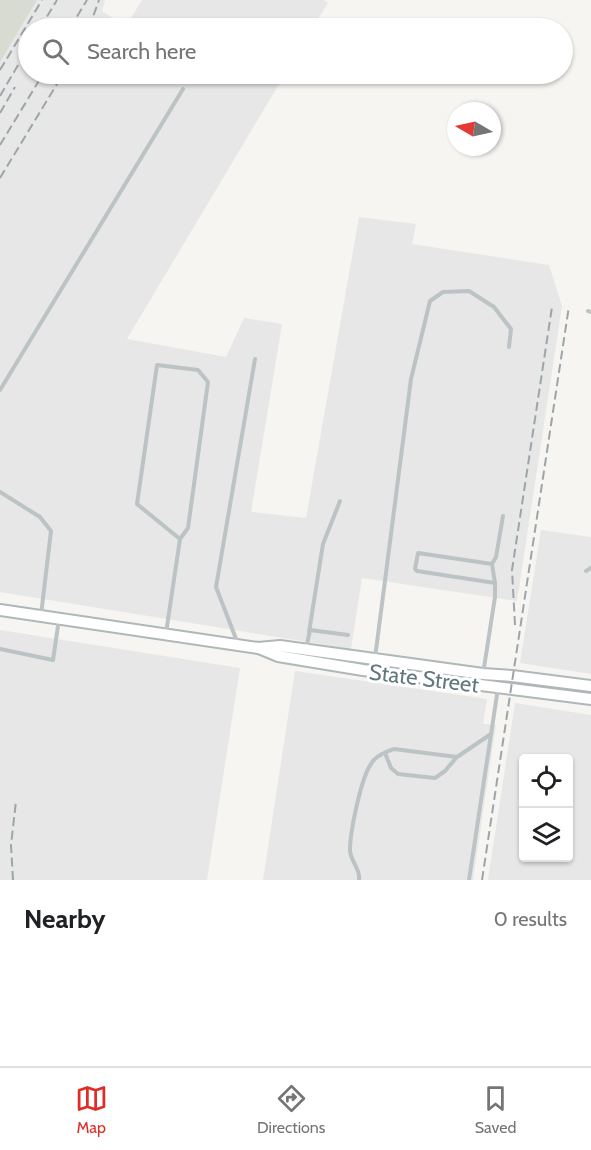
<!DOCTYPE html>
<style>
:root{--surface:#fff;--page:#f6f6f6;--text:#202124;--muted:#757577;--line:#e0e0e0;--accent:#e12b27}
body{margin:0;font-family:Cabin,sans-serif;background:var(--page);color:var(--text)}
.controls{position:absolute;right:18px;bottom:18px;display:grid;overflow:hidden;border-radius:6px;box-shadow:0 2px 4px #0004}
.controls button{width:54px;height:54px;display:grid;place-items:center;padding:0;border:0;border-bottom:2px solid var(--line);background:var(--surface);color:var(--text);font:30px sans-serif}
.compass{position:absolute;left:447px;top:102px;width:54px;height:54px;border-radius:50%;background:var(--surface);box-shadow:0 2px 4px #0004;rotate:279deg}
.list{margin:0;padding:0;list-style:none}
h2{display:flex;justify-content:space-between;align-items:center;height:78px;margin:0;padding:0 24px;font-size:26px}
h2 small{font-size:20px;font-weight:400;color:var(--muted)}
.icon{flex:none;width:33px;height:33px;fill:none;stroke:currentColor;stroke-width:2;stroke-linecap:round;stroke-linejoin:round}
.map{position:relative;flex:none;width:591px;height:880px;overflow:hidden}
.search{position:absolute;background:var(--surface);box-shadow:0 2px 4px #0004;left:18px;right:18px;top:18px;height:66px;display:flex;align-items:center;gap:15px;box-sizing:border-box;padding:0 21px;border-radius:33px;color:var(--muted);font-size:22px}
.sheet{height:186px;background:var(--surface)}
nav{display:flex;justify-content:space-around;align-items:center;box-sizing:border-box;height:84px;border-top:2px solid var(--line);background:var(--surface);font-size:16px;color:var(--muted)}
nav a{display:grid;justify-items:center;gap:3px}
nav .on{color:var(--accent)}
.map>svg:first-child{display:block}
</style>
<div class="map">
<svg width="591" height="880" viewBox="0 0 591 880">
<rect width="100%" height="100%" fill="#f6f5f2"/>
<path fill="#e6e7e6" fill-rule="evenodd" d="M37,0H105L102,11L126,26L142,0H324L328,3L312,28H28V74H285L127,339L226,357L244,318L282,324L251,512L306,518L359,217L416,224L412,244L549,265L562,306L517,601L362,578L351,649L0,592V62Z
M541,530L591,537V674L520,663Z
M0,630L240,668L207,880H0Z
M295,671L487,699L483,724L496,725L473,880H263Z
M515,703L591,715V880H488ZM524,758H568V858H524Z"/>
<path fill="#d7dbd1" d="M0,0H37L0,62Z"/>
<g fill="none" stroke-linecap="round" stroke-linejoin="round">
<g stroke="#afb7b9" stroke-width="14">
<path id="secondary" d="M0,610L258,648L280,646L483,674L512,676L591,686
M261,649L278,656L363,670L591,699"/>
</g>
<path stroke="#bcc3c5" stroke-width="4" d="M588,311L591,312
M0,390L183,89
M0,492L40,517L51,531L41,615
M492,564L495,583
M586,571L591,568
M309,632L323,544L340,501
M166,633L180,539L188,528L208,382L198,370L157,365L137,504L180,539
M238,644L216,587L255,359
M0,649L53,660L59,619
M306,649L310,630L348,635
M375,658L411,379L430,301L443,292L469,291L494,307L511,329L509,347
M483,674L495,597V583L417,571L415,569L418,553L492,564L496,557L503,516
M385,753L391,768L398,774L435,778L445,771L456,758
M359,880C361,869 350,861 350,850C350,832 361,778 371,764C375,756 386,752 394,749L457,757L491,734
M469,880L498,688"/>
<use href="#secondary" stroke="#fff" stroke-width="10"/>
<path stroke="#9ca6a9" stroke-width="2" stroke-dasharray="9 4.5" stroke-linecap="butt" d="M40,28L57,0
M70,28L87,0
M89,28L99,0
M0,70L42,0
M0,96L28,48
M0,113L15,87
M0,145L43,74
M0,178L63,74
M515,625L512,570L552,307
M13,880L11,845L16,801
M482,880L569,306"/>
</g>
<g text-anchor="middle" stroke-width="6" stroke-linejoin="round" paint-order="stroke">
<g font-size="22" fill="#61777d" stroke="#fff">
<text transform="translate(424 678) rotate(7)" y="8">State Street</text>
</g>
</g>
</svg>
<div class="controls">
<button><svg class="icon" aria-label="locate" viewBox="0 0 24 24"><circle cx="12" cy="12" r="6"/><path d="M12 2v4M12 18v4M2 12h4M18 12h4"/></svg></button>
<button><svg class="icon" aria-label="layers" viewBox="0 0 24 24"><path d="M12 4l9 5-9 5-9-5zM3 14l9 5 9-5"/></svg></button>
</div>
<svg class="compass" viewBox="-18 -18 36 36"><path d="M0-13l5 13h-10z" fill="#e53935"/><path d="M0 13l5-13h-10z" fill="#757577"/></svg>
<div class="search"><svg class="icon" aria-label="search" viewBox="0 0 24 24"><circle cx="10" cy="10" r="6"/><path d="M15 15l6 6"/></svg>Search here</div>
</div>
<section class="sheet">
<h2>Nearby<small>0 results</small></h2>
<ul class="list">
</ul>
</section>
<nav>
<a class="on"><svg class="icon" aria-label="map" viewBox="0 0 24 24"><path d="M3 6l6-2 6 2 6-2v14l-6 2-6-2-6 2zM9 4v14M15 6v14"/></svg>Map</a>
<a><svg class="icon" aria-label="directions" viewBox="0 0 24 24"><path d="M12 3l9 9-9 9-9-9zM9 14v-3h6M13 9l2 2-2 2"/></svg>Directions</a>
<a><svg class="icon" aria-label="saved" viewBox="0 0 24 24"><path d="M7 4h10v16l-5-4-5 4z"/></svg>Saved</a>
</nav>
